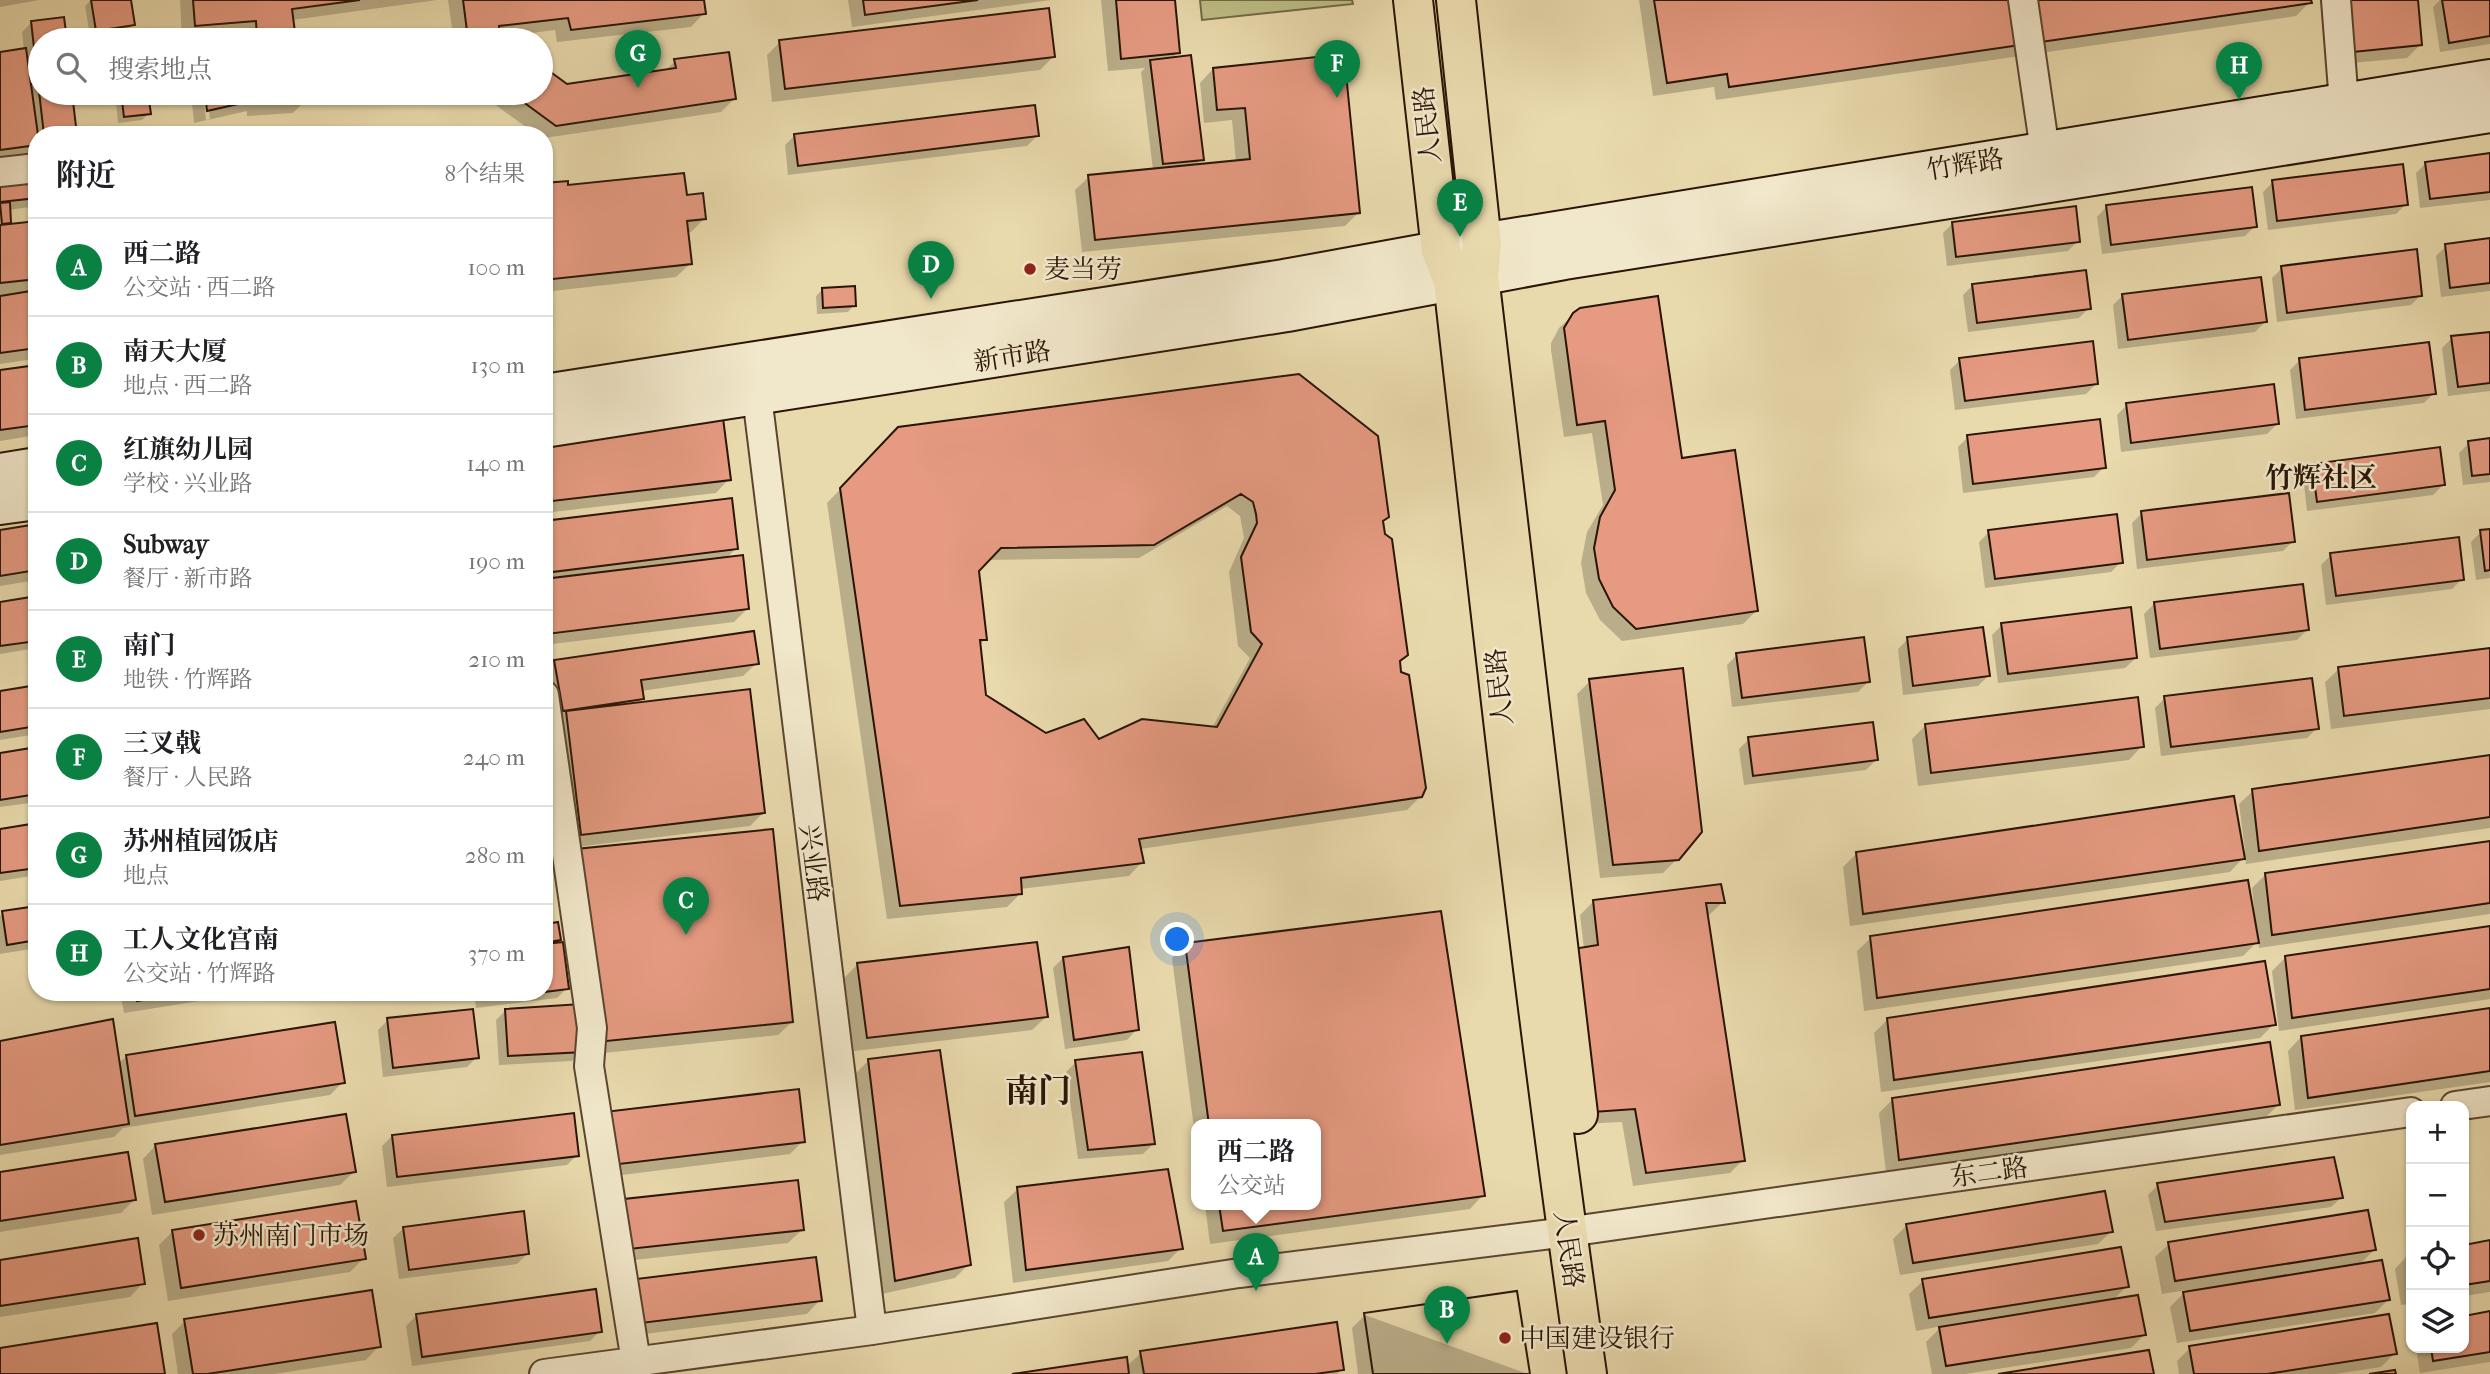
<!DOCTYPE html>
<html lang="zh">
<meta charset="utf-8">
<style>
:root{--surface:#fff;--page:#f2f2f2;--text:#202124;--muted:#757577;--line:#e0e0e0;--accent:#0b8043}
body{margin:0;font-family:"IM FELL French Canon","Noto Serif SC",serif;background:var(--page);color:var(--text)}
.controls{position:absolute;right:21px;bottom:21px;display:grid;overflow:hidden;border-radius:14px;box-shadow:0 2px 5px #0004}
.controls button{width:63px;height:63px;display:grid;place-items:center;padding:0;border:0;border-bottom:2px solid var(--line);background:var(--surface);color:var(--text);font:35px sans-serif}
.you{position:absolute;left:1178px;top:940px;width:24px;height:24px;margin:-18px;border:5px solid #fff;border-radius:50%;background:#1a73e8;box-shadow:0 0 0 10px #1a73e833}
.badge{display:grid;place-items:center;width:46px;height:46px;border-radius:50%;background:var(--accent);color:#fff;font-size:23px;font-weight:700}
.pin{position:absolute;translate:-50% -58px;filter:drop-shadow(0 2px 4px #0008)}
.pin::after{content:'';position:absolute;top:37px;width:24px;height:21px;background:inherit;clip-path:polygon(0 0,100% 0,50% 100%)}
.popup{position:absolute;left:1191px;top:1119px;width:130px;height:91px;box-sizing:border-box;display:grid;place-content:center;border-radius:14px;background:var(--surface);filter:drop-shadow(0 2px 5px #0005);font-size:23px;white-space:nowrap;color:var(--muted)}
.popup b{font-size:26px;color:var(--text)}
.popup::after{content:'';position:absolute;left:50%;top:100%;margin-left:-14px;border:14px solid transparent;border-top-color:var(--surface)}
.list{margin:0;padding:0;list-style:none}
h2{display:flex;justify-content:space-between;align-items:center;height:91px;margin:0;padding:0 28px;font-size:30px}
h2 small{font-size:23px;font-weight:400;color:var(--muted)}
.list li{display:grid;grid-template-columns:46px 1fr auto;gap:21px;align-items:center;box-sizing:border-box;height:98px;padding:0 28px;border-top:2px solid var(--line)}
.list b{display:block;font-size:26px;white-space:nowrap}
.list p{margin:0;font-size:23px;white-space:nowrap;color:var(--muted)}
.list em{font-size:23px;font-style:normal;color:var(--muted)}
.icon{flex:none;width:38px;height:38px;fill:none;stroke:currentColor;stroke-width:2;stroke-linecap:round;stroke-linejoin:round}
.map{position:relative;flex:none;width:2490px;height:1374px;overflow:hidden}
.search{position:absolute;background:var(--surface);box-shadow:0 2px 5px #0004;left:28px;top:28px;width:525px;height:77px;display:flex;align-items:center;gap:18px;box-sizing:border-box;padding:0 24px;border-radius:38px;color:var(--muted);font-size:26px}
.panel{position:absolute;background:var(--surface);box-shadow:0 2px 5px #0004;left:28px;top:126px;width:525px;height:875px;border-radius:28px}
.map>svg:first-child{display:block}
</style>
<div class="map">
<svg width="2490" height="1374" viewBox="0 0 2490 1374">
<rect width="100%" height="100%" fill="#e9daad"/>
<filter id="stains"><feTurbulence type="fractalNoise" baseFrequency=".00286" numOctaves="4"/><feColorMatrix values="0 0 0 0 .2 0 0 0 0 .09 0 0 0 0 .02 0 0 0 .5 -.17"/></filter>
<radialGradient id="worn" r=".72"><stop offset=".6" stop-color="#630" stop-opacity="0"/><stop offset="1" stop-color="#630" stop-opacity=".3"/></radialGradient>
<path fill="#bcbe86" stroke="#736946" stroke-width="2" d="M1200,0H1352L1353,4L1202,20Z"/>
<path fill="#0003" fill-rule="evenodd" d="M0,0H39L0,7Z
M91,0H129L133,24L127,31L90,36L85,6Z
M180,0H437L292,20L295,40H243V34L182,39Z
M448,0H702L704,13L691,27L557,42L555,30L499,37L503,40H412L453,35Z
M848,0H1051L852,27Z
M1101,0H1173L1178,53L1171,59L1202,159L1195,166L1236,162L1232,120L1204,123L1200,83L1213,69L1359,212L1345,226L1082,252L1075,190L1089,177L1153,170L1141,72L1145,68L1108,71Z
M1639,0H2310V2L2296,16L1716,100L1714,87L1653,96Z
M2334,0H2416L2420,45L2407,58L2340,64Z
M2440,0H2490V44L2440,52L2433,7Z
M62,19L65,40H40V93H71L75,135H37V159L35,147L24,158L0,161V54L24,50L22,32L32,22Z
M780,42L1053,57L1040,70L772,102L767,55Z
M675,61L734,99L721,112L544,138V135H537L479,93H541V67L566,86L664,72Z
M115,93H146L149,113L142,120L118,123Z
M191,93H203L206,120L210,119L207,93H388L301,105L293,113L247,116V111L194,123Z
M795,135L1037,136L1027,146L788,175L785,145Z
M2490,155V200L2420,208L2416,173L2426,163Z
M37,179V206L8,210L9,223L6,226L37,223V356L34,359L0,364V184Z
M2273,182L2406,204L2396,214L2268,230L2263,192Z
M544,185L685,197L704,219L691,232L686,233L690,264L676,277L544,292Z
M2107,206L2255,226L2245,236L2102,254L2097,217Z
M1953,223L2078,241L2068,251L1947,266L1943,233Z
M2490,240V291L2441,297L2436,256L2446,246Z
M2282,268L2421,295L2411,305L2277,322L2272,278Z
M1973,285L2089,308L2079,318L1968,332L1963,295Z
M823,289L854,305L848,312L817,314L816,296Z
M2123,295L2265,322L2255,332L2118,349L2113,305Z
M1574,314L1680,460L1757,610L1743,624L1622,641L1600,620L1586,593L1581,563L1587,532L1603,505L1592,433L1564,437L1551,350V343L1559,328Z
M2490,333V391L2448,396L2442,348L2452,338Z
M1960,360L2096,384L2086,394L1955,410L1950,370Z
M2300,360L2434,393L2424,403L2296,419L2290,370Z
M37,366V435L0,441V372Z
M2127,405L2277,424L2267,434L2121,452L2117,415Z
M899,429L1377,437L1381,522L1398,662L1421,796L1407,810L1140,849L1142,862L1129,876L1020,889V894L1007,907L887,919L827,503ZM1227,506L1240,516L1244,538L1229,572L1238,646L1250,658L1212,728L1098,741L1046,735L985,696L979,646L985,639L977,570L986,560L1139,558Z
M1968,437L2104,467L2094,477L1963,493L1958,447Z
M2490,440V482L2463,485L2459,453L2469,443Z
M544,444L729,479L716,493L544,513Z
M2313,465L2443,485L2433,495L2307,511L2303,475Z
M2142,513L2293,541L2283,551L2137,569L2132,523Z
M544,523L736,548L726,559L747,609L734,622L544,645Z
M37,526V580L0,586V532Z
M2490,530V578L2476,580L2471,542L2481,532Z
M1989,532L2121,562L2111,572L1985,588L1979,542Z
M2331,555L2462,579L2452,589L2326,605L2321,565Z
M37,598V648L0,654V604Z
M2154,604L2307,630L2297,640L2150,658L2144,614Z
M2002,625L2136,658L2125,668L1998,683L1992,635Z
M1908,639L1988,676L1978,686L1903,695L1898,649Z
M2490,650V709L2331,729L2325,682L2339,669Z
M1737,655L1868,682L1858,692L1732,707L1727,665Z
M555,662L757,663L743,676L641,691L642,699L637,703L763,813L750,826L568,848L544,691V672Z
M1590,681L1677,859L1663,873L1600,878L1577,694Z
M37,687V734L0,740V693Z
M2165,698L2317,728L2307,738L2161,756L2155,708Z
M1926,725L2142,746L2129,760L1918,786L1912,739Z
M1749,739L1876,760L1866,770L1744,785L1739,749Z
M37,749V802L0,807V755Z
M2490,756V828L2246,864L2245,856L2230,872L1850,926L1843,867L1857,853L2245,851L2239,804L2253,791Z
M37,825V875L0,881V831Z
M2490,843V914L2259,948L2258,941L2243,956L1864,1011L1857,951L1871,938L2254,908L2252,888L2265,875Z
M1594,901L1723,902L1709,915H1706L1743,1160L1730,1173L1633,1186L1622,1122L1580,1124L1584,949L1580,915Z
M37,908V948L0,954V916L3,913Z
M547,925L559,939L554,945L567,988L557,998L476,1008L474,992H544V946L547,945L544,928Z
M2490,928V999L2279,1031L2272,971L2286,957Z
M1185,945L1483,1195L1470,1209L1210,1244L1205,1205H1316V1125H1196V1144L1172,958Z
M1063,958L1137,1029L1127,1040L1065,1049L1053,968Z
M858,964L1046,1017L1032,1030L854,1051L844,978Z
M120,992H256L124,1013Z
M506,1010L792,1022L778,1035L584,1055L583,1050L572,1061L499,1065L496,1020Z
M2490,1010V1082L2295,1110L2288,1051L2301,1037Z
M1888,1019L2274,1024L2260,1038L1881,1092L1874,1033Z
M388,1020L477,1057L467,1067L383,1077L378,1030Z
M0,1043L118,1064L127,1056L343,1082L330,1095L123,1128L114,1137L0,1155Z
M869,1060L969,1264L955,1278L882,1294L855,1074Z
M1076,1062L1153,1144L1143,1154L1078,1159L1066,1072Z
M1892,1100L2278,1105L2265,1118L1886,1173L1879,1113Z
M591,1128L803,1141L790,1154L598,1178Z
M392,1136L577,1155L567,1165L387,1187L382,1146Z
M156,1145L354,1172L340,1185L152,1215L143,1159Z
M0,1174L134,1200L121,1213L0,1232Z
M2158,1185L2341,1198L2331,1207L2156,1231L2148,1195Z
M1018,1189L1181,1248L1168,1261L1013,1283L1004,1202Z
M615,1202L802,1230L788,1243L607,1263Z
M1907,1225L2112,1231L2098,1244L1900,1275L1893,1239Z
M404,1228L527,1254L517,1264L399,1279L393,1238Z
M173,1231L364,1258L350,1272L168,1301L159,1245Z
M2490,1242V1292L2464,1296V1246Z
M2169,1244L2374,1250L2358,1266L2389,1299L2375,1313L2177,1343L2170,1307L2187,1290L2162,1294L2155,1257Z
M2408,1255H2411V1304L2401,1305L2395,1269Z
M0,1262L143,1283L130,1297L0,1317Z
M1923,1281L2127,1286L2112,1301L2144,1335L2131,1348L1965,1374H1932L1926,1342L1942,1326L1916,1331L1909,1294Z
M629,1282L820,1300L807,1314L620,1337Z
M2490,1313V1362L2420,1373L2416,1348H2464V1317Z
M1365,1315L1528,1374H1358L1352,1328Z
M416,1316L600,1331L590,1341L412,1366L406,1326Z
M185,1321L379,1346L366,1360L274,1374H178L172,1334Z
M2190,1348L2395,1353L2381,1367L2335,1374H2179L2177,1361Z
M1141,1353L1342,1369L1337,1374H1024L1126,1367Z"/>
<path fill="#e59a81" stroke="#2a1406" stroke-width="2" fill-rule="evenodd" d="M91,0H131L135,25L96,31Z
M193,0H360L292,9L296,40H257L256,21L195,26Z
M463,0H704L706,14L571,30L568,18L499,26L500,36L506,40H399L467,31Z
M863,0H978L865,15Z
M1116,0H1175L1180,53L1121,59Z
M1654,0H2311L2312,3L1729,87L1727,74L1667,83Z
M2348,0H2418L2422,45L2353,52Z
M2442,0H2490V36L2449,43Z
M1049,8L1055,57L785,89L779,40Z
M64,17L67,40H40V93H72L77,135H44L31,21Z
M26,48L38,135L37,145L0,150V52Z
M729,52L736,99L556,126L511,93H541V65L567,84L676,68L674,59Z
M1344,54L1360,213L1095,240L1088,175L1250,159L1245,108L1217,110L1213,68Z
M1191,55L1204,160L1163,164L1150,60Z
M121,93H148L151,114L124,117Z
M205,93H309L308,100L260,104V99L207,111Z
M1035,105L1039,136L798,166L794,134Z
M2490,153V192L2430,199L2425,162Z
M2403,164L2408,205L2277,221L2272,180Z
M684,173L687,195L703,193L706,219L687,221L692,264L544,280V183L568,181V185Z
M37,178V198L0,202V182Z
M2252,187L2257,227L2111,245L2106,205Z
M10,202L11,223L2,224L0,203Z
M2076,206L2080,242L1956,257L1952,222Z
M37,221V279L0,283V225Z
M2490,238V283L2450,288L2445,244Z
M2417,249L2422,296L2287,313L2281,266Z
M2086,270L2091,309L1977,323L1972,284Z
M2261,277L2267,322L2128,340L2122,294Z
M855,286L856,306L823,308L822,288Z
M37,290V348L0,353V296Z
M1658,296L1682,458L1735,450L1758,611L1636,629L1613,607L1599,579L1594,548L1600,517L1615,490L1605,421L1577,425L1564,328L1573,313L1580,308Z
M2490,332V383L2458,387L2451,336Z
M2093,341L2098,384L1965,401L1959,358Z
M2429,342L2436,394L2305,410L2299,358Z
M37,365V425L0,430V370Z
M1299,374L1378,436L1389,517L1383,521L1385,534L1392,539L1408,655L1400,661L1401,672L1409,675L1426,788L1422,797L1139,839L1144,863L1021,878L1022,894L900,906L840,488L898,427ZM1241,494L1253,502L1256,514L1257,523L1241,557L1251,632L1262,644L1217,727L1142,719L1099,739L1084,719L1046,733L986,695L980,640H987L979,571L1001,548L1154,545Z
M2274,384L2279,424L2131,443L2126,403Z
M723,418L731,480L544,502V442Z
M2100,419L2106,468L1973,484L1967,435Z
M2490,438V474L2472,476L2468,441Z
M2440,447L2445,485L2317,502L2312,464Z
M2289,493L2295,542L2147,560L2141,511Z
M732,498L738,549L544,573V521Z
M2117,514L2123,563L1995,579L1988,530Z
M37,524V570L0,576V530Z
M2490,529V570L2485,571L2480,530Z
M2459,537L2464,580L2336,596L2330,553Z
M743,555L749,609L547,634L544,579Z
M2303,584L2309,630L2160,649L2154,602Z
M37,596V641L0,646V602Z
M2131,607L2137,658L2008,674L2001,623Z
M1983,627L1990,676L1913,686L1907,637Z
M754,631L759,664L641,680L644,699L563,711L554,660Z
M1864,637L1870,682L1742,698L1736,653Z
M2490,648V698L2344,716L2338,667Z
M1683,668L1702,832L1679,860L1613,865L1589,679Z
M2312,678L2319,729L2171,747L2164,696Z
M37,685V726L0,732V691Z
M750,689L765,813L581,835L566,711Z
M2138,697L2144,747L1931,773L1925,724Z
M1873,722L1878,760L1753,776L1748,737Z
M37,747V794L0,800V753Z
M2490,755V817L2259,851L2252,789Z
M2234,796L2245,859L1863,914L1856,852Z
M544,802H548L551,838L544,839Z
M37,823V868L0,873V829Z
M773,829L793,1022L597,1042L576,849Z
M2490,841V903L2272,935L2265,873Z
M544,844L548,884L544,885Z
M2248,880L2259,943L1877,998L1870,936Z
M1721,884L1725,903H1706L1745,1161L1646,1173L1635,1109L1593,1112L1573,949L1598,945L1593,900Z
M37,906V940L7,945L2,911Z
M1441,911L1485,1196L1223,1231L1219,1205H1316V1125H1209L1185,943Z
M558,922L561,940L549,942L546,924Z
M2490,926V989L2292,1018L2285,956Z
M563,942L569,989L544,992V944Z
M1037,942L1048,1017L867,1038L857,963Z
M1129,947L1139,1030L1074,1040L1063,957Z
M2265,961L2276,1025L1894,1080L1887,1018Z
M135,992H190L137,1001Z
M485,992H539L486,999Z
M581,1004L584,1052L508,1056L505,1009Z
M2490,1008V1071L2308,1098L2301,1036Z
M473,1009L479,1058L393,1068L387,1018Z
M113,1019L129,1124L0,1145V1041Z
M335,1022L345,1083L135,1116L126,1055Z
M2270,1042L2280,1105L1899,1160L1892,1098Z
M940,1050L971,1265L895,1281L868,1059Z
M1142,1052L1155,1144L1088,1150L1075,1060Z
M799,1089L805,1142L611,1165L604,1112Z
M574,1113L579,1156L397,1177L392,1135Z
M346,1114L356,1172L165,1202L155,1144Z
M128,1152L136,1200L0,1221V1172Z
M2334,1157L2343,1198L2165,1222L2157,1183Z
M1168,1169L1183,1249L1026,1270L1017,1187Z
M798,1180L804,1230L620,1250L615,1200Z
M2105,1191L2113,1232L1913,1263L1906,1224Z
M356,1201L366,1259L181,1288L172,1230Z
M2368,1210L2376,1250L2175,1281L2168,1242Z
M524,1211L529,1254L409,1270L403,1227Z
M138,1238L145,1284L0,1306V1260Z
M2490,1240V1281L2464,1285V1245Z
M2121,1247L2129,1287L1929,1318L1922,1279Z
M816,1257L822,1301L633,1324L628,1280Z
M2382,1260L2390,1300L2190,1331L2183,1292Z
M596,1289L602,1332L422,1357L416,1314Z
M372,1290L381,1347L207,1374H193L184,1319Z
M1517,1291L1530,1374H1373L1364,1313Z
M1517,1291L1530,1374H1373L1364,1313Z
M2138,1295L2146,1335L1946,1366L1939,1327Z
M2490,1311V1352L2433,1361L2431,1348H2464V1316Z
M2389,1314L2397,1354L2267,1374H2194L2189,1346Z
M1337,1322L1344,1370L1315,1374H1144L1140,1351Z
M157,1323L165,1374H0V1348Z
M2149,1350L2154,1374H1998Z
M1127,1357L1129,1374H1012Z
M2395,1370L2396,1374H2369Z"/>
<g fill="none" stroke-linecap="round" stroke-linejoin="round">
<g stroke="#5a4630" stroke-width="32">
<path id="street" d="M2023,0L2045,151
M2336,0L2344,103
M0,172L37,168
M757,396L872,1330
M544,695L592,1028L589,1066L636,1362
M2455,1106L2490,1101
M544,1374L872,1330L1239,1273L1567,1232L2411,1112"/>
</g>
<g stroke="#2a1406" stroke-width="42">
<path id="secondary" d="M544,394L1284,279L1482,243L2490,79
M544,428L1287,312L1564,260L2490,113
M0,473L37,467
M0,505L37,500"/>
</g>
<g stroke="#2a1406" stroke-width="42">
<path id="primary" d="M1413,0L1441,250L1453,281C1494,646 1535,1011 1587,1374
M1456,0L1482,243L1479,276L1578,1114"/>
</g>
<use href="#street" stroke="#f1e7ca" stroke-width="28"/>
<use href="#secondary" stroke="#f1e7ca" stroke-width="38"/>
<use href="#primary" stroke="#e9daad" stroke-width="38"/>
</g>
<g fill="#8f2418" stroke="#f1e7ca" stroke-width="2.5">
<circle cx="1030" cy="269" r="7"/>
<circle cx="199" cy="1235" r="7"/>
<circle cx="1505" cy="1338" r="7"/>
</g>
<g text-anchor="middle" stroke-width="5" stroke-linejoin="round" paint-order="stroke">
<g font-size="26" fill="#2a1406" stroke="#f1e7ca">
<text transform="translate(1427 125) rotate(-96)" y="9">人民路</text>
<text transform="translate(1965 164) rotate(-9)" y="9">竹辉路</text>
<text transform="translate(1012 356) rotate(-9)" y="9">新市路</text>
<text transform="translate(1499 687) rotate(-96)" y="9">人民路</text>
<text transform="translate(814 863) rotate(83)" y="9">兴业路</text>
<text transform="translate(1989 1172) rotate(-8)" y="9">东二路</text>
<text transform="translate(1569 1249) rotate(82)" y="9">人民路</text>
</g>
<g font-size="26" fill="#2a1406" stroke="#f1e7ca" text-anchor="start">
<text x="1044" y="278">麦当劳</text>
<text x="213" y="1244">苏州南门市场</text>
<text x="1519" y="1347">中国建设银行</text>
</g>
<g font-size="28" font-weight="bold" fill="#2a1406" stroke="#f1e7ca">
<text x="2321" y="487">竹辉社区</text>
</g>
<g font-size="33" font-weight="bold" fill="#2a1406" stroke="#f1e7ca">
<text x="1038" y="1102">南门</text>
</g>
</g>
<rect width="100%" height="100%" filter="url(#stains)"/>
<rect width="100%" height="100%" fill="url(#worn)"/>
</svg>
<div class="controls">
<button>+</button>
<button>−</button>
<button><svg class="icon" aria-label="locate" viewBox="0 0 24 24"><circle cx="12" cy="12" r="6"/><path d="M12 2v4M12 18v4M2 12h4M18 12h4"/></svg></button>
<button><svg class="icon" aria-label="layers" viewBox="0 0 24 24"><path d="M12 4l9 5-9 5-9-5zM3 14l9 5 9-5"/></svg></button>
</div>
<div class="you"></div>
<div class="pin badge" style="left:1256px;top:1291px">A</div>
<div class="popup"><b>西二路</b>公交站</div>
<div class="pin badge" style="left:1447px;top:1344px">B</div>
<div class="pin badge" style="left:686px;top:935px">C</div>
<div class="pin badge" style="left:931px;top:299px">D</div>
<div class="pin badge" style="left:1460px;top:237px">E</div>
<div class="pin badge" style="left:1337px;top:98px">F</div>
<div class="pin badge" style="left:638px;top:88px">G</div>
<div class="pin badge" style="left:2239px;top:100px">H</div>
<div class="search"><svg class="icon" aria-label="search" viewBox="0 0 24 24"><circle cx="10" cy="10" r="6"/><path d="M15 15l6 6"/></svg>搜索地点</div>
<section class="panel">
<h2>附近<small>8个结果</small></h2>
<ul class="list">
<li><span class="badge">A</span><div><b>西二路</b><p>公交站 · 西二路</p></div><em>100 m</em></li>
<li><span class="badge">B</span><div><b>南天大厦</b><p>地点 · 西二路</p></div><em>130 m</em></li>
<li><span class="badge">C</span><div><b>红旗幼儿园</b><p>学校 · 兴业路</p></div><em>140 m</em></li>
<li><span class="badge">D</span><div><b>Subway</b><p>餐厅 · 新市路</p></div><em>190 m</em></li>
<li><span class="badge">E</span><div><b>南门</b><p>地铁 · 竹辉路</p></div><em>210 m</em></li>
<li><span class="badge">F</span><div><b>三叉戟</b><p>餐厅 · 人民路</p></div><em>240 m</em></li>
<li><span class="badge">G</span><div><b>苏州植园饭店</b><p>地点</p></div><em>280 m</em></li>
<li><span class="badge">H</span><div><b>工人文化宫南</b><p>公交站 · 竹辉路</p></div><em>370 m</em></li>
</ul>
</section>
</div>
